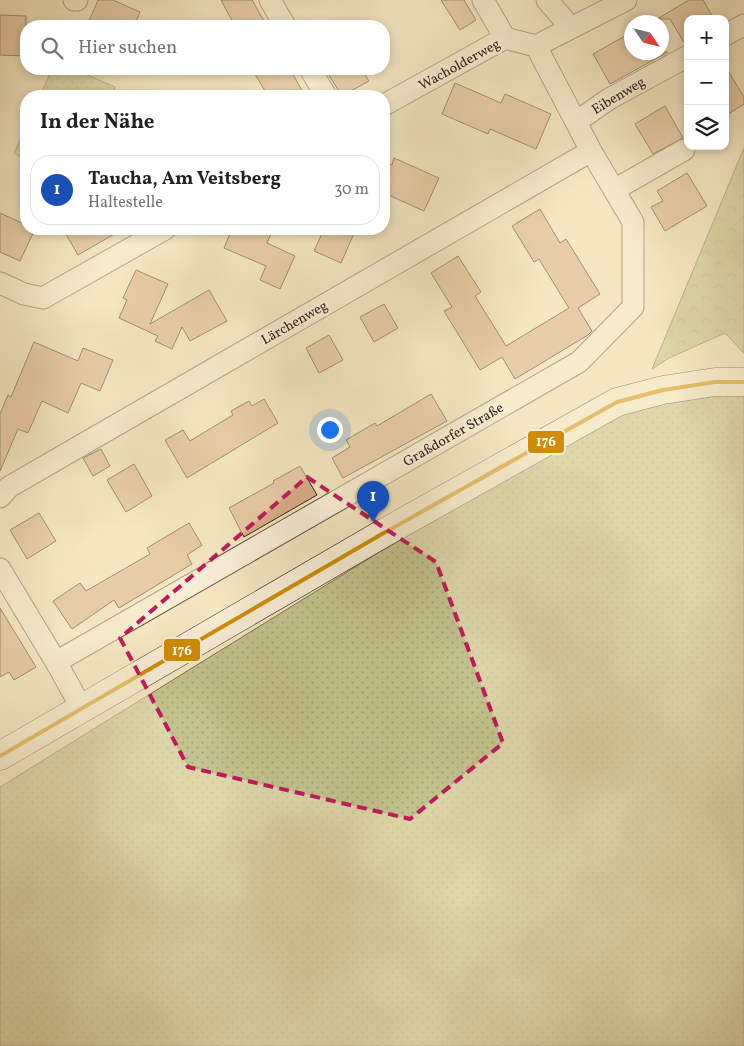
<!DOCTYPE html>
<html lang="de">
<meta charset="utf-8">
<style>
:root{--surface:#fff;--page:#f2f2f2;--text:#202124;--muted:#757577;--line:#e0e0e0;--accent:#d93025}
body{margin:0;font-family:Vollkorn,serif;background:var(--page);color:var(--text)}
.controls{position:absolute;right:15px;top:15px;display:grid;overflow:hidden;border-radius:10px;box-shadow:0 2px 8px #0003}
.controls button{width:45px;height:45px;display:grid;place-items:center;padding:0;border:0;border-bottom:1px solid var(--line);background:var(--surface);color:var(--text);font:25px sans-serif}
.compass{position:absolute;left:624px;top:15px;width:45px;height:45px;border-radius:50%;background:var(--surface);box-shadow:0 2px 8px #0003;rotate:125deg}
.you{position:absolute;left:329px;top:429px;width:18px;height:18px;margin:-12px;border:4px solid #fff;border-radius:50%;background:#1a73e8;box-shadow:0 0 0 8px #1a73e833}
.badge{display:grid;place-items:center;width:32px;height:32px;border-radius:50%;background:var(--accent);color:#fff;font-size:16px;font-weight:700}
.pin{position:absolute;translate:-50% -41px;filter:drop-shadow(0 1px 2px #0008)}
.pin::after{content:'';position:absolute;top:26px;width:18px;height:15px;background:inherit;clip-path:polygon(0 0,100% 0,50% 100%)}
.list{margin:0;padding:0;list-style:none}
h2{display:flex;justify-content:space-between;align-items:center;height:65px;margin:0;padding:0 20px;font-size:21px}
h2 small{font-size:16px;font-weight:400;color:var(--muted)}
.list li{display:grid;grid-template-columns:32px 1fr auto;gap:15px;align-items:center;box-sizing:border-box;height:70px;margin:0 10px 10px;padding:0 10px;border:1px solid var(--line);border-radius:20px}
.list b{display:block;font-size:19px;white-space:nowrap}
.list p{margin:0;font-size:16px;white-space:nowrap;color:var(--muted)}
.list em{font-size:16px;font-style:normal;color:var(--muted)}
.icon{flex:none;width:28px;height:28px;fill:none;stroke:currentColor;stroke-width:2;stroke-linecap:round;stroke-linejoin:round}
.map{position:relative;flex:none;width:744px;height:1046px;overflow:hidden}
.search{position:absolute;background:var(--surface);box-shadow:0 2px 8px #0003;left:20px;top:20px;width:370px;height:55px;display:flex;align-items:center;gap:12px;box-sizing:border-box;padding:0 18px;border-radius:20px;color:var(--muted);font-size:19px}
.panel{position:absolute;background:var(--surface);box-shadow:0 2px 8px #0003;left:20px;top:90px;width:370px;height:145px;border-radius:20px}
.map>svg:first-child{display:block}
</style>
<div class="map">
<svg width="744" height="1046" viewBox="0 0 744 1046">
<defs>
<pattern id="grass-dots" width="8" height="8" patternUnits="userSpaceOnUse" patternTransform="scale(1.25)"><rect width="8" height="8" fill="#c2c38e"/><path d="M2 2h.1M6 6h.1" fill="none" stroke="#a7a77a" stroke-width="1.8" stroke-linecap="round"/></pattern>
<pattern id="forest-crowns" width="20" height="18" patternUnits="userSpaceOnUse" patternTransform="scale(1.25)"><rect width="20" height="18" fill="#c2c38e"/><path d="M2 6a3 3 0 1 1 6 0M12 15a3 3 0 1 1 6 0" fill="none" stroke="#a7a77a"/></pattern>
</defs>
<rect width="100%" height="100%" fill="#f4e7c1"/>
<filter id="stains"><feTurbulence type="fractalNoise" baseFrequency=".004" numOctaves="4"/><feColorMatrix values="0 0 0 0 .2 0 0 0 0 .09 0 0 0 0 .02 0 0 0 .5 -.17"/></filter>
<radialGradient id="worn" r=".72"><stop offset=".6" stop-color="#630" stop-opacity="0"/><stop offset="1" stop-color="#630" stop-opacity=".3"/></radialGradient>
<path fill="url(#grass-dots)" stroke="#7a7252" d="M52,69H74L115,87L112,96H40Z
M26,127V160L14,153Z
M716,394L744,395V1046H0V787L444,512L594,426L634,409Z"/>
<path fill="url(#forest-crowns)" stroke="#7a7252" d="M744,148V353L725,333L669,358L652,369Z"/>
<path fill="#dbae89" stroke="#322216" d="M98,0H113L140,12L134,26H87Z
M221,0H252L267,26H235Z
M441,0H464L476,20L460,30Z
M689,0H703L714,19H688V44H685L670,19H657Z
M0,15L26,16V56L0,55Z
M632,32V52H668L610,84L593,54Z
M725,66L744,97V104L725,116Z
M252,69H290L305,96H268Z
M325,69H361L369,81L342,96Z
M455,83L501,103L505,94L551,114L536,149L490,129L488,134L442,114Z
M665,106L683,138L653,154L635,124Z
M394,158L439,178L424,211L384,193V161L392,165Z
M687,173L707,206L665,231L651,207L663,201L657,191Z
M540,209L560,243L566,239L600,294L578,308L592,331L588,335L515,379L502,357L480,370L444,311L452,307L431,273L458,256L481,292L475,296L506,346L569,308L539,259L534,262L512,226Z
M0,213L26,225V229H35L20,261L0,252Z
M63,229H123L78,255Z
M232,229H273L267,243L295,256L280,289L260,280L266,266L224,248Z
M324,229H356L341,263L314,251Z
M136,270L168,284L150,324L209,290L227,321L190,341L182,327L172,349L155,341L158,336L119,318L127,300L123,298Z
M384,304L398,328L374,342L360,317Z
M329,335L343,360L319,373L306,348Z
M34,342L78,361L83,348L113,360L100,391L81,383L68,413L42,401L28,433L18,429L0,471V414L8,395L11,397Z
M431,394L447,421L343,478L332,458L350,447L346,440L375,423L377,426Z
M264,399L278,423L187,478L165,440L183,430L190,441L233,415L231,411L249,401L252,406Z
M101,449L110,466L93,476L83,458Z
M134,464L152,496L126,512L107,480Z
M300,466L317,495L244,537L229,508L274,483L273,481Z
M39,513L56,541L27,559L10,530Z
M189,523L202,545L187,555L192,564L119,608L114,600L72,629L53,601L80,583L86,591L150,554L147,548Z
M0,608L36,667L14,680L9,672L0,677Z"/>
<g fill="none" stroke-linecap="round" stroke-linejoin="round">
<g stroke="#625341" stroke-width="23">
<path id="street" d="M74,0H77
M270,0L285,26
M483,0L505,38
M547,0L571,28
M725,35L744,25
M536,46L626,0
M310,69L326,96
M384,105L505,38L536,46
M576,122L609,99L688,56
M614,190L684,150
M0,283L24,294L43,298L165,229
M0,497L9,487L591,151
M0,569L56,662
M81,707L56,662L579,362L633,307V222L591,151L536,46"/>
</g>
<g stroke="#322216" stroke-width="29">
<path id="secondary" d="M0,756L382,534L617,402L663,390L715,382H744"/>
</g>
<use href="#street" stroke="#f8efd7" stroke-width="21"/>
<use href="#secondary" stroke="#f8efd7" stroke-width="28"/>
<g stroke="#f8efd7" stroke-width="8">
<path id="bus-1" d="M0,756L382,534L617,402L663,390L715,382H744"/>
</g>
<use href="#bus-1" stroke="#d08c04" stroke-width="4"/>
</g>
<path d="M0 0H744V1046H0ZM307,477L436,562L503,743L410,819L188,767L120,638Z" fill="#f4e7c1" fill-opacity=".55" fill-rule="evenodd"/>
<path fill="none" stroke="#c2185b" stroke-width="4" stroke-dasharray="10 6" stroke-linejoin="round" d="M307,477L436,562L503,743L410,819L188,767L120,638Z"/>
<g text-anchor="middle" stroke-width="5" stroke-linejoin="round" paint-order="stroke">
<g font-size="14" fill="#322216" stroke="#f8efd7">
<text transform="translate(459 64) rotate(-29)" y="5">Wacholderweg</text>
<text transform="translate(618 95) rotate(-31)" y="5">Eibenweg</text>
<text transform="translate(294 322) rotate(-30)" y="5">Lärchenweg</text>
<text transform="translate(453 434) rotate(-30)" y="5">Graßdorfer Straße</text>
</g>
</g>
<g stroke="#f8efd7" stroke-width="2">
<rect x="527" y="430" width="38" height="24" rx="5" fill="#d08c04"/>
<rect x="163" y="638" width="38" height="24" rx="5" fill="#d08c04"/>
</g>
<g font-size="14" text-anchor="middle" font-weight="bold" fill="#fff">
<text x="546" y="446">176</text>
<text x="182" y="655">176</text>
</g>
<rect width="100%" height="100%" filter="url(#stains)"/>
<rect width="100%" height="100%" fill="url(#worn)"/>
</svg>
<div class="controls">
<button>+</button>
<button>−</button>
<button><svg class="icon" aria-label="layers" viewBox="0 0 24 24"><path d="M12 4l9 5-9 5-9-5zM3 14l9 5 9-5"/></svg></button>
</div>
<svg class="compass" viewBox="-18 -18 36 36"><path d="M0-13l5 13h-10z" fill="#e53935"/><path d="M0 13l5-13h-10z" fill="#757577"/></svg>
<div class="you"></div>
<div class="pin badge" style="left:373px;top:522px;background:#1a4fb4">1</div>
<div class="search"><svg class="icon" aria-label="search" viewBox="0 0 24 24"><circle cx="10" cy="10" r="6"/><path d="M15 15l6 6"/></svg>Hier suchen</div>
<section class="panel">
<h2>In der Nähe<small></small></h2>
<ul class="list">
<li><span class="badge" style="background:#1a4fb4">1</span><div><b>Taucha, Am Veitsberg</b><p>Haltestelle</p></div><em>30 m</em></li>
</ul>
</section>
</div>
